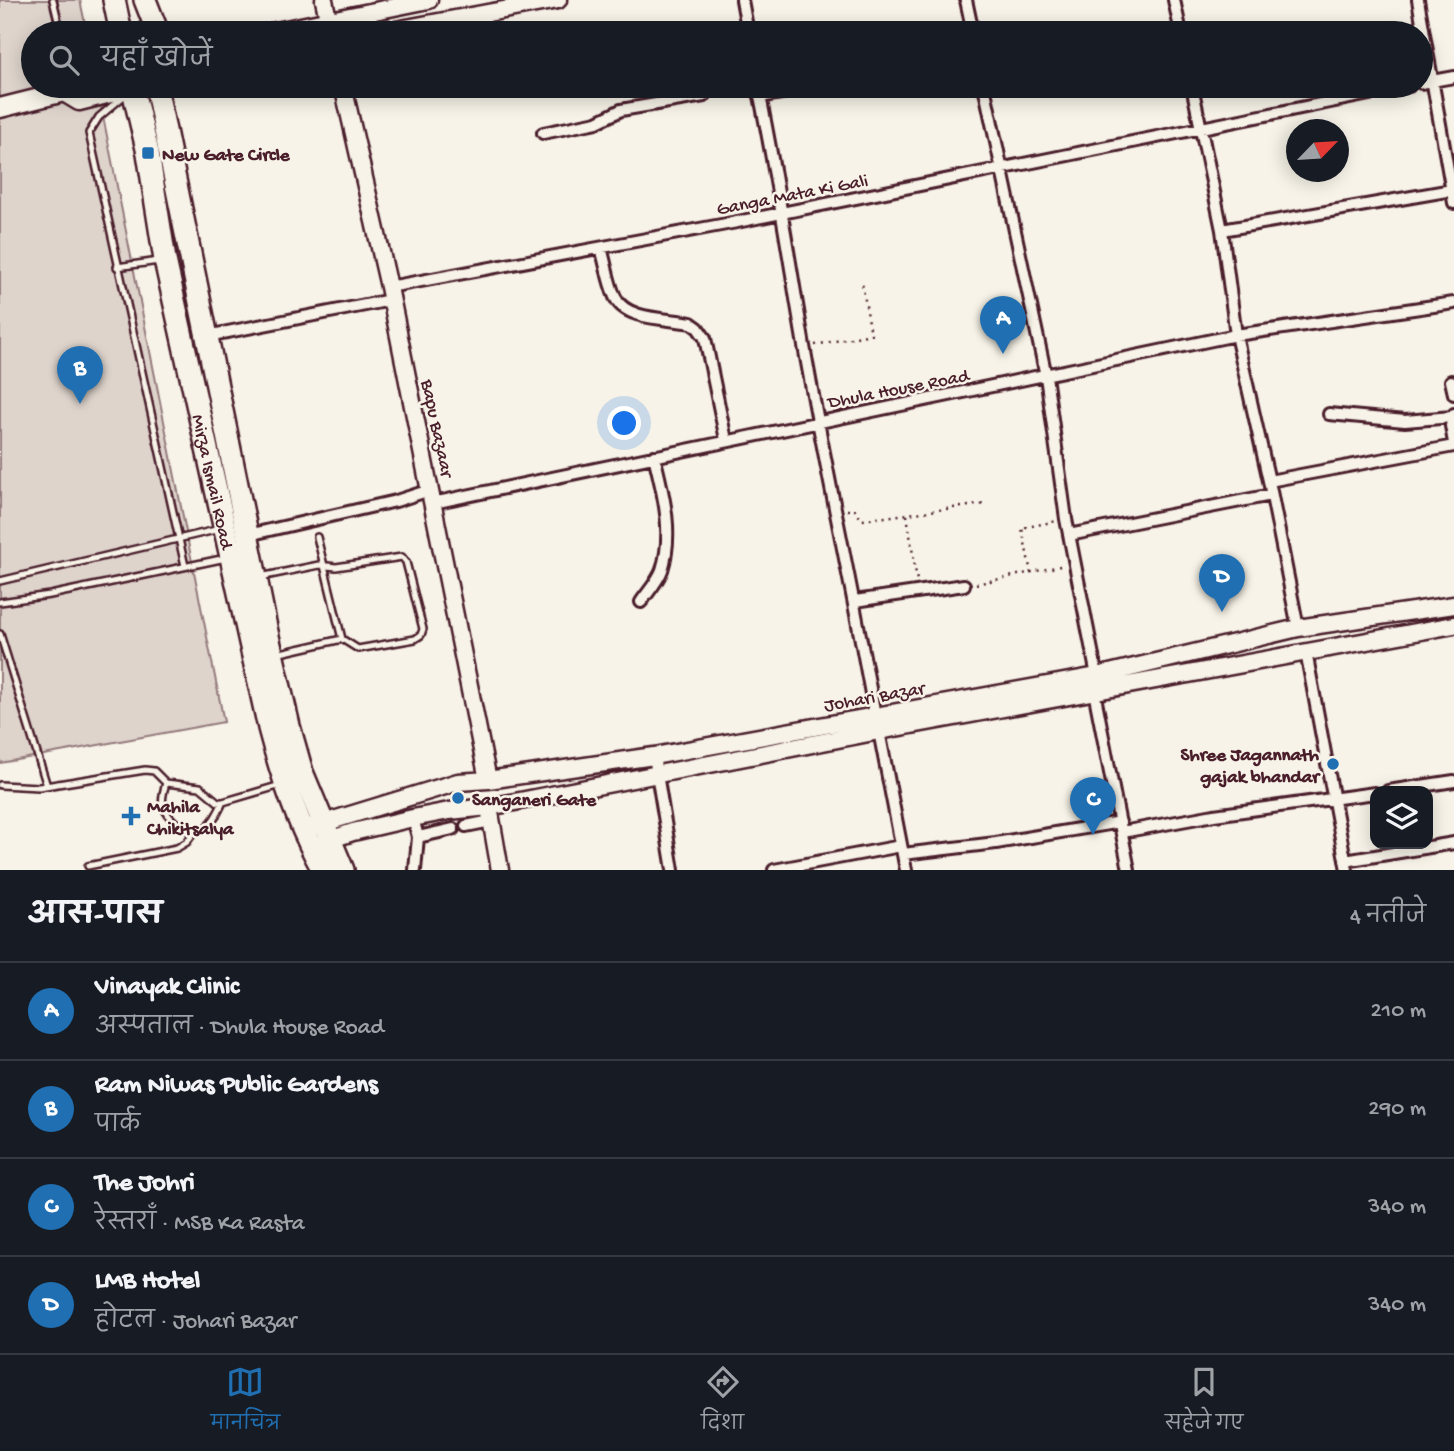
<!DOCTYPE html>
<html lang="hi">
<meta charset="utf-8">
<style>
:root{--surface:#171b24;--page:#20242c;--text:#f1f3f6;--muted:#9ea1a6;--line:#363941;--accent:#1f6fb2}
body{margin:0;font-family:"Gochi Hand","Playpen Sans Deva",sans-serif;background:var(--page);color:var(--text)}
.controls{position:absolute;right:21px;bottom:21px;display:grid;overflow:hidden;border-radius:14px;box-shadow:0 4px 18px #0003}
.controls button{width:63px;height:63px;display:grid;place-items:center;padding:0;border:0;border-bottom:2px solid var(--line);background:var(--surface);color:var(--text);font:35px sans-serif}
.compass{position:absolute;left:1286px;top:119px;width:63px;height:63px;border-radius:50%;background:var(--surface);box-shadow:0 4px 18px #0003;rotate:65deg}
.you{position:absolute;left:625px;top:424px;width:24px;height:24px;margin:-18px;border:5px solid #fff;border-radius:50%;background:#1a73e8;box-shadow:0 0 0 10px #1a73e833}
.badge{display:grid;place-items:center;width:46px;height:46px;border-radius:50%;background:var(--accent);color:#fff;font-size:23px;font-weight:700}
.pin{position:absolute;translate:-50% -58px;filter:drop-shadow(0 2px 4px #0008)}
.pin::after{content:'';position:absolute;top:37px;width:24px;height:21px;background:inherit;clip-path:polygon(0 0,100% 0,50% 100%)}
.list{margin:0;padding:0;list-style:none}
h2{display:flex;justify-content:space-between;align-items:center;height:91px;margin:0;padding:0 28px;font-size:30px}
h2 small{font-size:23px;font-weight:400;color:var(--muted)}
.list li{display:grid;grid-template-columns:46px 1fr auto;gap:21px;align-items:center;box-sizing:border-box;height:98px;padding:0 28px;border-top:2px solid var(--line)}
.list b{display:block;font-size:26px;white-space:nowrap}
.list p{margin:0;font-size:23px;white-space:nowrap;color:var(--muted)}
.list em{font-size:23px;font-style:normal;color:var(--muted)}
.icon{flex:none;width:38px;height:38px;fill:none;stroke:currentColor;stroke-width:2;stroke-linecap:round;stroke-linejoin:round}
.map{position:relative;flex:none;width:1454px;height:870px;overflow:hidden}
.search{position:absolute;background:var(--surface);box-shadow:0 4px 18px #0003;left:21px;right:21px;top:21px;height:77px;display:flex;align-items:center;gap:18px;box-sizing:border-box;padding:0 24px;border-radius:38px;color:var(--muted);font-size:26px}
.sheet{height:483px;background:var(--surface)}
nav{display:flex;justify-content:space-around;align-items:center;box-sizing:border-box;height:98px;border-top:2px solid var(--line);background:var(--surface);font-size:19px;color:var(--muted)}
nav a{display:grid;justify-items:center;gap:4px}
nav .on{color:var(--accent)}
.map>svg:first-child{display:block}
</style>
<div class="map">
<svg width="1454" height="870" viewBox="0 0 1454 870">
<rect width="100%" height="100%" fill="#f7f3e8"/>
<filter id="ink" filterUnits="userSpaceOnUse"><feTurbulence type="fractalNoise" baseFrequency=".0143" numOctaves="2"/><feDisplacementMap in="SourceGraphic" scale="14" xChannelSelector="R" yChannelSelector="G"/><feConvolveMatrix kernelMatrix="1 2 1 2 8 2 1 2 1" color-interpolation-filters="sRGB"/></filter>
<g filter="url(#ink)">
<path fill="#ded4cc" stroke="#947a7c" stroke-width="2" d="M0,0H80L87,33H33V86H97L224,722L0,763Z"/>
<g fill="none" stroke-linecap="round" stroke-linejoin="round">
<g stroke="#4a1f2b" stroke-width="10">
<path id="lane" d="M53,0L61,33
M125,95L99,117L89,133L185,566
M117,267L159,261
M317,537L342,639
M260,577L319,565L336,567L402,557L406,562L423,629L421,635L415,639L358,649L342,639L276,654
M0,581L220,529
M0,602L50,595L226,558
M0,634L47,786
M166,783C164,790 161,798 163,805C168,819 187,837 203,829C213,824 218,812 223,802
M0,785L39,787L145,770L154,771L166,783L200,787L218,802H223L281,785
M88,866L177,848L187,842L194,832"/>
</g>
<g stroke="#4a1f2b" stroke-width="16">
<path id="street" d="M742,0L748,33
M966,0L973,33
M1174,0L1181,33
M1418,0L1454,203
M1421,83L1454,77
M758,86C776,172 789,259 804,346C826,470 853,592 875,716
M984,86L1046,376L1066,519L1097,676
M1192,86L1222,230L1236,335L1269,481L1298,628
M760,97L821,86
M543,133L597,122L621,110L704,96L713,86
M1222,230L1452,190
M601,248C606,264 608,282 615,297C626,321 668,318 691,323L698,328L705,338L726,440
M389,287L737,222L1409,86
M207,336L391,300
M1451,381L1454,394
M1329,414L1405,421L1452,417
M1454,414L1451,426L1454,443
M1269,481L1454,446
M433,503L1236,335L1454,303
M248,535L396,501L430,490
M1069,535L1271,495
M855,601L964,585
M641,602C648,592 658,581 662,570C674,532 663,493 654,456
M1306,652L1347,870
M1094,691L1129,870
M879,731L906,870
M654,756L673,870
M1388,791L1454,781
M413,818L418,837L415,870
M466,826L491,821
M1122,832L1214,815L1375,793
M418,837L453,829
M903,854L996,843L1120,822
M1345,861L1454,843
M774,870L901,846"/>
</g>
<g stroke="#4a1f2b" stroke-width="21">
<path id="secondary" d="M324,0L331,33
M266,33L429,0
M379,33L558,0
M343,86L389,287L488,780
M489,807L500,870
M314,826L458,782L488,780L654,756L1097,676L1298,628L1454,605
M323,842L353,832L413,818L449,811L489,807L879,731L1454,625"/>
</g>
<g stroke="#4a1f2b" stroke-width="23">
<path id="primary" d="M64,92L79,101L138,86
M0,108L64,92L70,86"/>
</g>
<g stroke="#4a1f2b" stroke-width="26">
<g id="highway">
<path d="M114,0L121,33"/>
<path d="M145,0L158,33"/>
<path id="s1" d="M132,86L148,153L165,260L269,728C282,778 298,825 323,870"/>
<path d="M156,86L267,632L289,726L302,772L343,870"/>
</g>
</g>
<path stroke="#4a1f2b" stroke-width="2.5" stroke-dasharray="2 5" stroke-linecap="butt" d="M815,345L871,334L862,283
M847,510H855L862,520L984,504
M907,515L917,581
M1031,573L1022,528L1057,521
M976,584L1065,565"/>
<use href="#lane" stroke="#f7f3e8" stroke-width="5"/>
<use href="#street" stroke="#f7f3e8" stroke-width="10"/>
<use href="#secondary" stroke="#f7f3e8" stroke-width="16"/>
<use href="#primary" stroke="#f7f3e8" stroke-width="18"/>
<use href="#highway" stroke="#f7f3e8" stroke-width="21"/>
</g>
</g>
<g fill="#1f6fb2" stroke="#f7f3e8" stroke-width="2.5">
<rect x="141" y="146" width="14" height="14" rx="3.5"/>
<circle cx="1333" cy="764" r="7"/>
<circle cx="458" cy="798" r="7"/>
<path d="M127.5 805.5h7v7h7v7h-7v7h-7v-7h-7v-7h7z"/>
</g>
<g text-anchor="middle" stroke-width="5" stroke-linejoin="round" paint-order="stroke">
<g font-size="19" font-weight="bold" fill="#4a1f2b" stroke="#f7f3e8" text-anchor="start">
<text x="162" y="160">New Gate Circle</text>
<text x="1319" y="760" text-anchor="end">Shree Jagannath<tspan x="1319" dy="22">gajak bhandar</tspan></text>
<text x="472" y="805">Sanganeri Gate</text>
<text x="147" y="812">Mahila<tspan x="147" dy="22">Chikitsalya</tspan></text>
</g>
<g font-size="19" fill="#4a1f2b" stroke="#f7f3e8">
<text transform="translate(792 193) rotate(-11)" y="7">Ganga Mata Ki Gali</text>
<text transform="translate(898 387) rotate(-11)" y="7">Dhula House Road</text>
<text transform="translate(439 428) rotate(78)" y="7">Bapu Bazaar</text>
<text dy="7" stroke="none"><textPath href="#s1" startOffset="404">Mirza Ismail Road</textPath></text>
<text transform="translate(874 695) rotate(-10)" y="7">Johari Bazar</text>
</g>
</g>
</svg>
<div class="controls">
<button><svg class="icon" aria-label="layers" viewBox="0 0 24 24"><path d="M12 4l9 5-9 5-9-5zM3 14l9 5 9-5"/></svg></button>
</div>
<svg class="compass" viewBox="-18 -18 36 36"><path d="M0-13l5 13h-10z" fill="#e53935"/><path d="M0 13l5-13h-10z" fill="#9ea1a6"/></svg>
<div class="you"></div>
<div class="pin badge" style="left:1003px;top:354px">A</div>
<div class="pin badge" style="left:80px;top:404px">B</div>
<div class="pin badge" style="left:1093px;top:835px">C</div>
<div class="pin badge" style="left:1222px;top:612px">D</div>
<div class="search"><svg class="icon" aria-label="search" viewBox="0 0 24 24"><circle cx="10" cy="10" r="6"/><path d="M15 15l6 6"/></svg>यहाँ खोजें</div>
</div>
<section class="sheet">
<h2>आस-पास<small>4 नतीजे</small></h2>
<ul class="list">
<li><span class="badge">A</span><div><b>Vinayak Clinic</b><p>अस्पताल · Dhula House Road</p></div><em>210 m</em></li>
<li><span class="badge">B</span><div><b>Ram Niwas Public Gardens</b><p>पार्क</p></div><em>290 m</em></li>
<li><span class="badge">C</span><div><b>The Johri</b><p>रेस्तराँ · MSB Ka Rasta</p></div><em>340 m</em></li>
<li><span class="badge">D</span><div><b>LMB Hotel</b><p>होटल · Johari Bazar</p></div><em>340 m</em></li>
</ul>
</section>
<nav>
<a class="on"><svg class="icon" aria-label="map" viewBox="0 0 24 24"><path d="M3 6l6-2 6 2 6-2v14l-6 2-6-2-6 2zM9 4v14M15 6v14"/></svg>मानचित्र</a>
<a><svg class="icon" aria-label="directions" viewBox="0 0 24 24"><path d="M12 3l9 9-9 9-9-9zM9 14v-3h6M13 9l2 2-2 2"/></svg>दिशा</a>
<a><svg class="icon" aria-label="saved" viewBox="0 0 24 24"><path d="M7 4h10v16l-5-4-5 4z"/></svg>सहेजे गए</a>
</nav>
